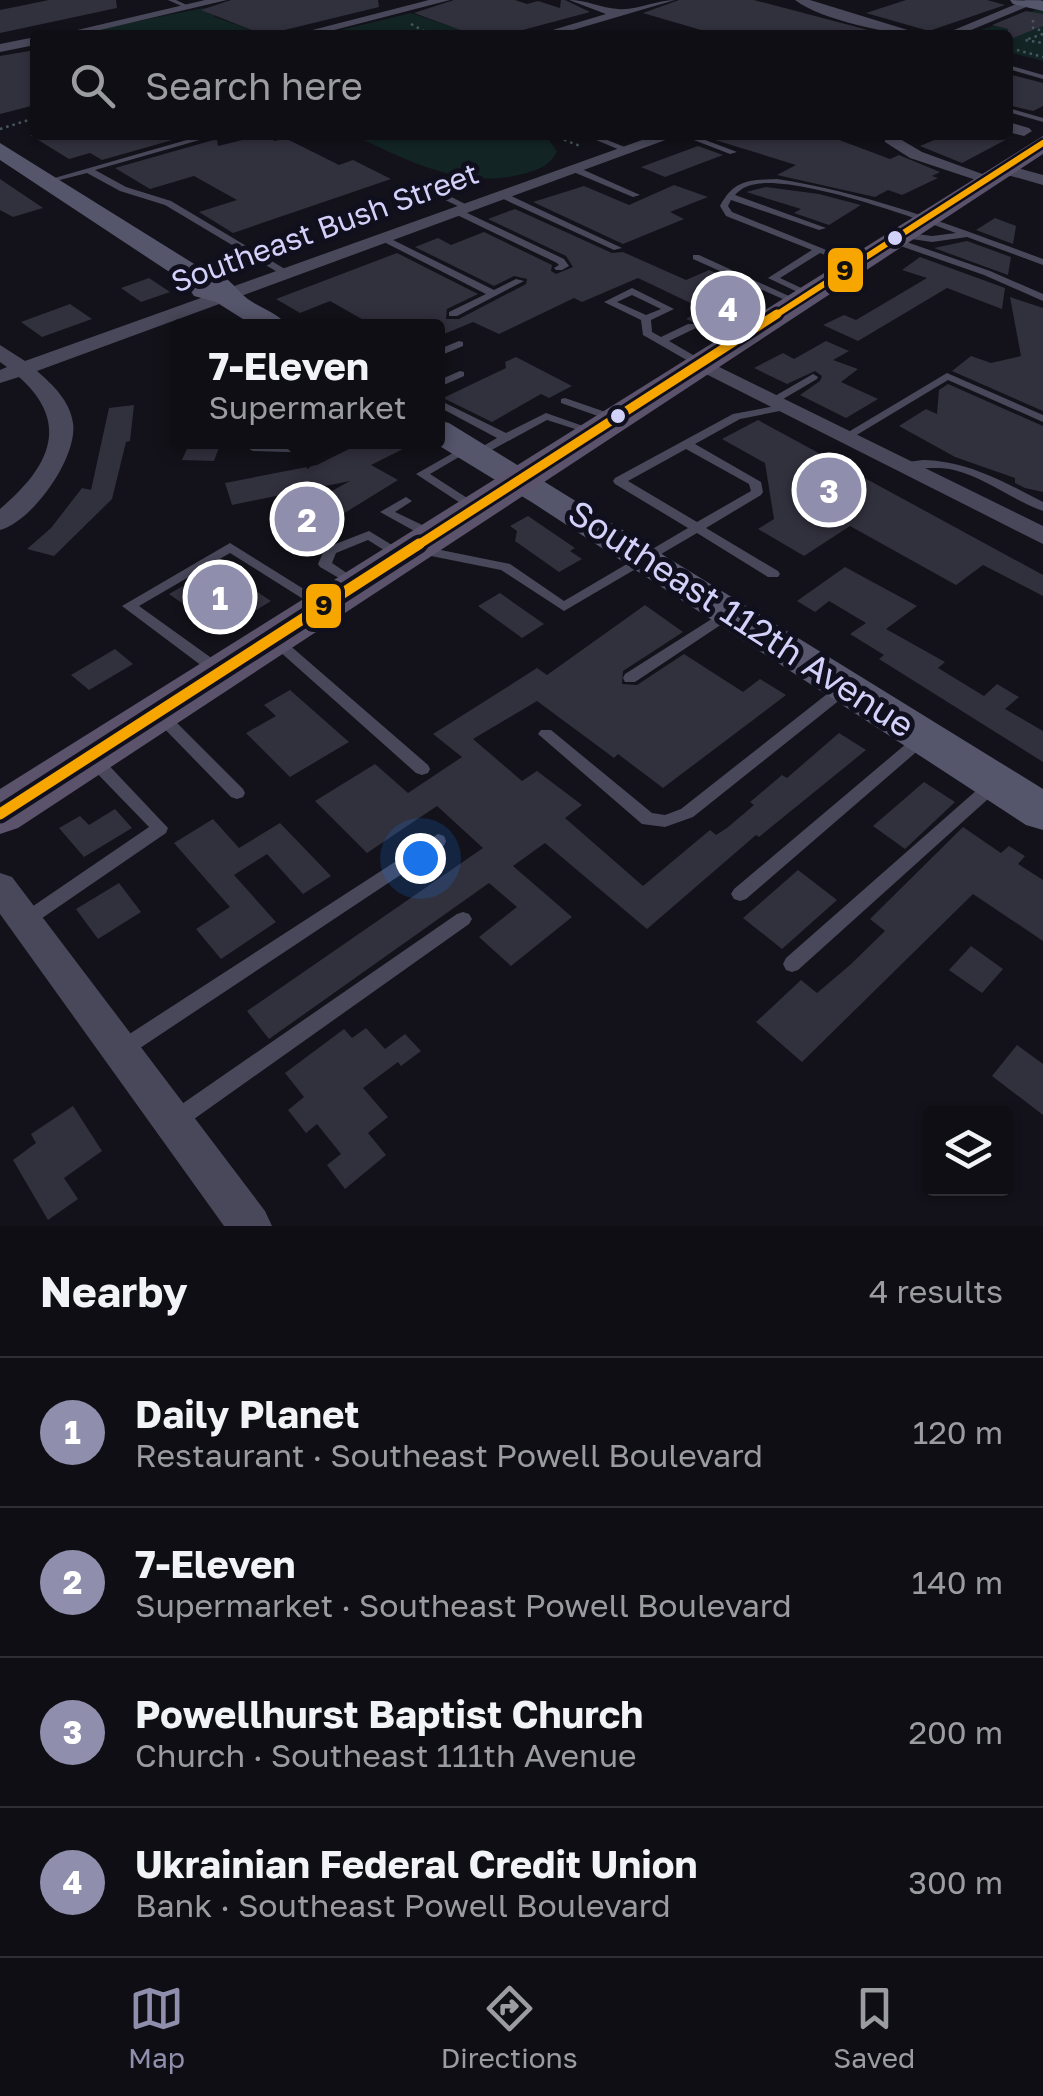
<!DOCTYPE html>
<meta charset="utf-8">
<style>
:root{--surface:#0e0e14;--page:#17171d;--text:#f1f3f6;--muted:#9b9ca0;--line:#2e2e34;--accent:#8f8eac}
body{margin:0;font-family:"Golos Text",sans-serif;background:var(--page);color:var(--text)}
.controls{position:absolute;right:30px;bottom:30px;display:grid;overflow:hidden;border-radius:10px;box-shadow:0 2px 8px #0004}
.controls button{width:90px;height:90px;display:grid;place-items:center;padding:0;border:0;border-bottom:2px solid var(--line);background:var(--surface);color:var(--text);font:50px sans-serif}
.you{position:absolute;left:420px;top:858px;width:35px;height:35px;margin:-25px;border:8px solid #fff;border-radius:50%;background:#1a73e8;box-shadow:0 0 0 15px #1a73e833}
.badge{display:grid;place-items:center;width:65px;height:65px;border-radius:50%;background:var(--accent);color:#fff;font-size:32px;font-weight:700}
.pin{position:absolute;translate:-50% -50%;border:5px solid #fff;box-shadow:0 2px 10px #0006}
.popup{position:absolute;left:170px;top:319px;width:275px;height:130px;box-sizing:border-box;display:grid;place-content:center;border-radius:10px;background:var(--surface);filter:drop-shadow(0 2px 8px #0005);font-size:32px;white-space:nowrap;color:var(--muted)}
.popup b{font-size:38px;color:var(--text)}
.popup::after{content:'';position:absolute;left:50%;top:100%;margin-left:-20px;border:20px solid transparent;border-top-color:var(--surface)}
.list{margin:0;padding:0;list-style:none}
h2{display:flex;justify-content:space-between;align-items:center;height:130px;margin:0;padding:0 40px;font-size:42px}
h2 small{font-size:32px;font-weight:400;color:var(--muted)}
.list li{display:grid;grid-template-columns:65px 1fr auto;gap:30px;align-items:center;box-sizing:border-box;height:150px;padding:0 40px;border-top:2px solid var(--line)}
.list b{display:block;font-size:38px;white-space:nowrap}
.list p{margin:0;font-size:32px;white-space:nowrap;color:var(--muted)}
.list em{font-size:32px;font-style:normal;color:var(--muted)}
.icon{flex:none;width:55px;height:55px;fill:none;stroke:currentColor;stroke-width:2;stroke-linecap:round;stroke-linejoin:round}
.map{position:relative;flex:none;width:1043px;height:1226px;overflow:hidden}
.search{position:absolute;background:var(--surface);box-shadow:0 2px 8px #0004;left:30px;right:30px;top:30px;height:110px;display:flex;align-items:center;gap:25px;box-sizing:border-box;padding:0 35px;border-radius:10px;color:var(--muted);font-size:38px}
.sheet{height:730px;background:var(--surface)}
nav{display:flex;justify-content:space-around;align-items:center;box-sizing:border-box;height:140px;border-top:2px solid var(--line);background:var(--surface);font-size:28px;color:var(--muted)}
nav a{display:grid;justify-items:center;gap:5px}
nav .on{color:var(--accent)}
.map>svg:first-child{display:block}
</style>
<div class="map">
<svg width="1043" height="1226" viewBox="0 0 1043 1226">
<rect width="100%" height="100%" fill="#13121a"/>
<path fill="#122424" d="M203,8L210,9L215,17L266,35H69Z
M1035,10H1043V61L1008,52V35H968Z
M411,13L476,35H320Z
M353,135H545L557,151C552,164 540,169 527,173C463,191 409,161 353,135Z"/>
<path fill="#31303d" d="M49,0H116L117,8L0,33V10Z
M231,0H378L379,7L264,35L201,10Z
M454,0H515L527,4L538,1L560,8L561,0H565L590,12L504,35H474L414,13Z
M679,0H754L887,35H718L643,13Z
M906,0H987L1005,5L929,31L866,13Z
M1026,11L1043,14V26L1008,40V29L992,25Z
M35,50V105L0,114V56Z
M1008,74L1043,83V106L1033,111L1008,105Z
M30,135H190L102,160L90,153L69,159Z
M262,135L275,141L285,138L339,165L353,160L391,179L233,233L199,212L237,200L194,176L150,189L115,168L217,139L218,146Z
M720,135H826L890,159L899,155L940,172L932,176L938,178L902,195L888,190L875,197L777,175L796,165L715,140Z
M946,135H1006L1011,137L962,163L920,146Z
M698,146L723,155L665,177L641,167Z
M0,179L43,208L13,217L0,210Z
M674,185L708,197L670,212L684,219L623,244L533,202L584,186L629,205Z
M766,187L819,194L861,205L829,225L794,213L801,209L746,192Z
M515,209L612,253L623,252L686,280L709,270L736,282L714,293L745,307L712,330L686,319L703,309L638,278L582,302L574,298L499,334L473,322L437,337V326H374L330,301L300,313L276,299L397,253L478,294L447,309L446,319H459L526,284L527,279L514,276L494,286L415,247L438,238L451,245L484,232L552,265L551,271L556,274L573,267L566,256L488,219Z
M995,218L1016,226L1013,244L976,230Z
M967,241L1011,257L1008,275L934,248Z
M920,257L1005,288L1002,309L947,288L858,341L823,325L844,315L856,320L927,278L902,270Z
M149,278L170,292L141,302L121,288Z
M1010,297L1043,308V411L952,371L971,356L991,363L1021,356Z
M70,304L92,319L42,337L21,322Z
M826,341L849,351L833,360L858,369L841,382L878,399L846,418L800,395L820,381L822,376L815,371L787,384L754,368L783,353L794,359Z
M516,357L572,386L549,398L541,394L492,422L443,398L506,368L505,362Z
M948,384L1043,426V492L1025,488L1015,483V478L955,457L899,426L926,409L937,414L939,390Z
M134,405L130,441L126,442L112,499L54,556L27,549L51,528L82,488L91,490L109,408Z
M758,420L1043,575V596L983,565L956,585L850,526L804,556L758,529L774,519L765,463L722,439Z
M190,442H221L214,461L182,460Z
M363,442H417L371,465L398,480L296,543L270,525L350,481L232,505L225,483L317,465Z
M528,516L575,548L570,551L582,559L559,572L515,541L517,531L510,526Z
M218,566L271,601L222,631L169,594Z
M845,567L917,606L886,629L945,662L938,668L984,696L997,684L1019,697L1005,709L1043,731V762L879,659L884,655L850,634L866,623L829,601L815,612L797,601Z
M500,593L544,624L522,638L478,606Z
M645,605L683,632L623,671L622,684L637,685L684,654L743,692L760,679L786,695L663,788L618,754L614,758L537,701L473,739L522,781L537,771L582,805L565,818L643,886L710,830L716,835L727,828L754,805L750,802L782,775L787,778L839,733L866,750L759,837L756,835L647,929L545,843L513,866L572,917L511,966L479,937L517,907L489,883L269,1039L247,1011L483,848L437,806L367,853L315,801L375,764L408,793L462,757L433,734L537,668L547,675Z
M115,649L133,664L89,690L71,675Z
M290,690L349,742L290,777L246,733L276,716L264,705Z
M924,782L955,802L905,849L873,826Z
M115,809L132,828L84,857L59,828L80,816L89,825Z
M213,819L239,848L280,823L331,876L303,894L267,854L234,875L276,922L221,959L196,929L230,907L174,843Z
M963,827L1001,853L1009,846L1025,856L1018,864L1043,880V941L973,894L802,1062L756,1022L801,980L817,993L850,965L885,931L870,919Z
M798,870L837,900L782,949L743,918Z
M119,883L141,912L98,939L76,909Z
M971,946L1003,969L982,993L949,970Z
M366,1028L385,1049L405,1034L421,1051L401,1066L398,1062L363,1088L388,1117L368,1133L386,1155L345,1189L327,1165L341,1154L317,1124L306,1133L288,1110L304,1097L285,1073L344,1029L352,1038Z
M1017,1045L1043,1064V1115L992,1076Z
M73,1106L102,1151L64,1178L78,1199L48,1220L13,1160L36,1143L31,1134Z"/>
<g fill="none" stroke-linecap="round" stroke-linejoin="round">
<path stroke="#495761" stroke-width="2.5" stroke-dasharray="2.5 4" stroke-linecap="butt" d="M1033,20V28L1043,31
M411,24L431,35
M1043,34L1025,40L1043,43
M1017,50L1043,57
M0,129L35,118
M552,135L580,146"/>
<path fill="#48485a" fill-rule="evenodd" d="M168,0H176L191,7L186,8Z
M1008,65L1043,75V79L1008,69Z
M1008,108L1043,118V122L1008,112Z
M204,135H217L95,170L126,187L171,201L290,272V276H284L165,205L120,191L87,173L48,183L44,181Z
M584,135H595L632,150L625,152Z
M681,135H692L737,152L730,154Z
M571,167H577L640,195L633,197L571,171Z
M777,179C869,193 956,227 1043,259V265L967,237L932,242L898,237L897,235L901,232L932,236L956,233C915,218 786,171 748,186C741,189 739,191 735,195L826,228L819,230L731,200L728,206L732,212L861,264L853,266L820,253L780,278L814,294L806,296L768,278L812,250L726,216L720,206C734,180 748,180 777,179Z
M418,183H424L473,208L466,210L418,187Z
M499,193H505L622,248L614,250L499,197Z
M455,210H461L564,259L569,266L562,270H556L554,268L559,265L557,263L455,214Z
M385,236L494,290L516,279L524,281L457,316H449V312L486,294L382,241L380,239Z
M889,238H895L990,271L1043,294V301L984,275L889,242Z
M693,255H699L802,302L794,304L693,259Z
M632,288L674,309L651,320L652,332L661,337L688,324H696V328L669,341L705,362V366H697L643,335L641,320L604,302ZM632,295L661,309L646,315L617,302Z
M459,341L463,342V346L437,357V350Z
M460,371L464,372V376L437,388V381Z
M947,373L1043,415V422L948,380L850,439H842L840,437Z
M813,374L818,377L817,379L778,402L774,403L768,400Z
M565,398L620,417L622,419L616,422L612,421L561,403V399Z
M437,399L506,433L546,413L600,432L594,435L547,420L477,458L473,456V452L497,438L437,406Z
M786,404L790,405V409L740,419L695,444L761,482L763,492L761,495L706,528L778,571L780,574L778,577H768L697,533L564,611L501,570L421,554L415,550L421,546L510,564L564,601L688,528L615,484L613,481L615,478L733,414ZM686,449L749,484L751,491L697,522L628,481Z
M326,442H340L319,453L253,451L247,448L253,445H317Z
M467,445L473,448L471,450L430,474L478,505L480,508L478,511L474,512L416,474Z
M923,460C968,461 1004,482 1043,502V511C1012,500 986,478 954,470C936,465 910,472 898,466L900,463Z
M406,497L412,501L395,512L437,532L438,535L437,538H427L380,512Z
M369,531L410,556L408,559H398L368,540L336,553L332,563L363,584L356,588L320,567L318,564L325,548Z
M230,543L331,606L329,609H319L230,553L139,606L224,667L226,671L219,676L214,675L122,606Z
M729,608L736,613L734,616L635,682H625L623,678L625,674Z
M274,634L279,636L428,765L430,769L428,773L422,775L416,773L269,642L267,639L269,636Z
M846,682L851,683L853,687L851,691L693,817L665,827L642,824L538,734L541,730H551L652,813L665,815L681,809L841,683Z
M158,708L163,709L243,789L245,793L243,797L237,799L231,797L153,717L150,713L153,709Z
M924,731L929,733L932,737L929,741L746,899L740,901L734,899L731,894L734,889L919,733Z
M94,754L100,756L168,828L166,833L32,925L26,927L20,925L17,920L20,915L149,827L88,764L86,760L88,756Z
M992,780L998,782L1000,786L998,790L798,970L792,972L786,970L783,964L786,958L986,782Z
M438,834L444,836L446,841L444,846L128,1056L121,1059L114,1056L111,1050L114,1044Z
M463,912L469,914L472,919L469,924L180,1129L173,1132L166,1129L163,1122L166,1115L457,914Z"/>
<path fill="#48485a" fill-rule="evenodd" d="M205,0H227L79,35H56Z
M429,0H450L315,35H293Z
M569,0C587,0 601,8 618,9C636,11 656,0 675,0L556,35H536L606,14Z
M795,0H810L924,35C892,35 821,20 795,0Z
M1026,0H1043L959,35H942Z
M35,37V45L0,52V44Z
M1008,122L1029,128L1032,131L1024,136L1008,132Z
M656,135H679L37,371C53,385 70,401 73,423C78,457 33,521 0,530V509C47,469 73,425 19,377L0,383V370L7,367L0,362V345L25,361Z
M885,136H895L922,152L996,179L988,184L910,158L885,142Z
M1003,164L1043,175V185L997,172L995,169Z
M701,358L1043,526V544L694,368L690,364Z
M0,873L12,877L265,1211L272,1226H224L0,914Z"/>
<path fill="#55566c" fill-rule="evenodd" d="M1010,0L1043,1V11L1013,4Z
M0,143L199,267C220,271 227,278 240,292C253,307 276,310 288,326H254L216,302L194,296L190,290L198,283L180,279L0,160Z
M437,420L449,423L1043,789V830L1026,825L533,503L433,442H437Z"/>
<path fill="#5a536b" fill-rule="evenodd" d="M1043,136V154L18,828L0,834V789Z"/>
<g stroke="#100f1e" stroke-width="11">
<path id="bus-1-far2" d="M773,317L1043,143"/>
</g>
<g stroke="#100f1e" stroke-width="15">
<path id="bus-1-far1" d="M415,547L777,314"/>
</g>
<g stroke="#100f1e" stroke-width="19">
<path id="bus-1" d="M0,814L419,544"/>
</g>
<use href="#bus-1-far2" stroke="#f7a600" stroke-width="6"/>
<use href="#bus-1-far1" stroke="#f7a600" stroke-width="9"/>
<use href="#bus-1" stroke="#f7a600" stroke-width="11"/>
</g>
<g fill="#d2d1fa" stroke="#100f1e" stroke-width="4">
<circle cx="895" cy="238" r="9"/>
<circle cx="618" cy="416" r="9"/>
</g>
<g text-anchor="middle" stroke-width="10" stroke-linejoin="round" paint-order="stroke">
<g font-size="30" fill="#d2d1fa" stroke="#100f1e">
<text transform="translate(325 228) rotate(-20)" y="10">Southeast Bush Street</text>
</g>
<g font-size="35" fill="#d2d1fa" stroke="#100f1e">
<text transform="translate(741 619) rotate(33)" y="12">Southeast 112th Avenue</text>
</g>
</g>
<g stroke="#100f1e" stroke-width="4">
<rect x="826" y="246" width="39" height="48" rx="10" fill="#f7a600"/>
<rect x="304" y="582" width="39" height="48" rx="10" fill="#f7a600"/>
</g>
<g font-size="28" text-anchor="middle" font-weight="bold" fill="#111">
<text x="845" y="280">9</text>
<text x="324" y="615">9</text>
</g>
</svg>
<div class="controls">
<button><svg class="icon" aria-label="layers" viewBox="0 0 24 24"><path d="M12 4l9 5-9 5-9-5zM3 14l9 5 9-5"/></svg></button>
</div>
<div class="you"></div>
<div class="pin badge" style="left:220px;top:597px">1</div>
<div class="pin badge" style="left:307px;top:519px">2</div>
<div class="popup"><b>7-Eleven</b>Supermarket</div>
<div class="pin badge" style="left:829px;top:490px">3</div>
<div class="pin badge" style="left:728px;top:308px">4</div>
<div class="search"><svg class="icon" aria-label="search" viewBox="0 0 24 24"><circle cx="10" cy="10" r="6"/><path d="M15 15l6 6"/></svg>Search here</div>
</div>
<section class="sheet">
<h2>Nearby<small>4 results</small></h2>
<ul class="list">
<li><span class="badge">1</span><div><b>Daily Planet</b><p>Restaurant · Southeast Powell Boulevard</p></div><em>120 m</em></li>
<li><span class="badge">2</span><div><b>7-Eleven</b><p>Supermarket · Southeast Powell Boulevard</p></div><em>140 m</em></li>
<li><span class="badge">3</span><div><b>Powellhurst Baptist Church</b><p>Church · Southeast 111th Avenue</p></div><em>200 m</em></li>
<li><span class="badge">4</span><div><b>Ukrainian Federal Credit Union</b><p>Bank · Southeast Powell Boulevard</p></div><em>300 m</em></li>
</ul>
</section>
<nav>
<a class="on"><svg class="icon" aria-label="map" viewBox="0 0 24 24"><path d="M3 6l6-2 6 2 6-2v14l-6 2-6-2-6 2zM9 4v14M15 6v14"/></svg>Map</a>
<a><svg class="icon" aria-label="directions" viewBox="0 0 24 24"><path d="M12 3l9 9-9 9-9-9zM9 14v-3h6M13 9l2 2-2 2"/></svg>Directions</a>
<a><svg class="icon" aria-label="saved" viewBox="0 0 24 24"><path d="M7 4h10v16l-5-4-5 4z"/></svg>Saved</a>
</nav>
